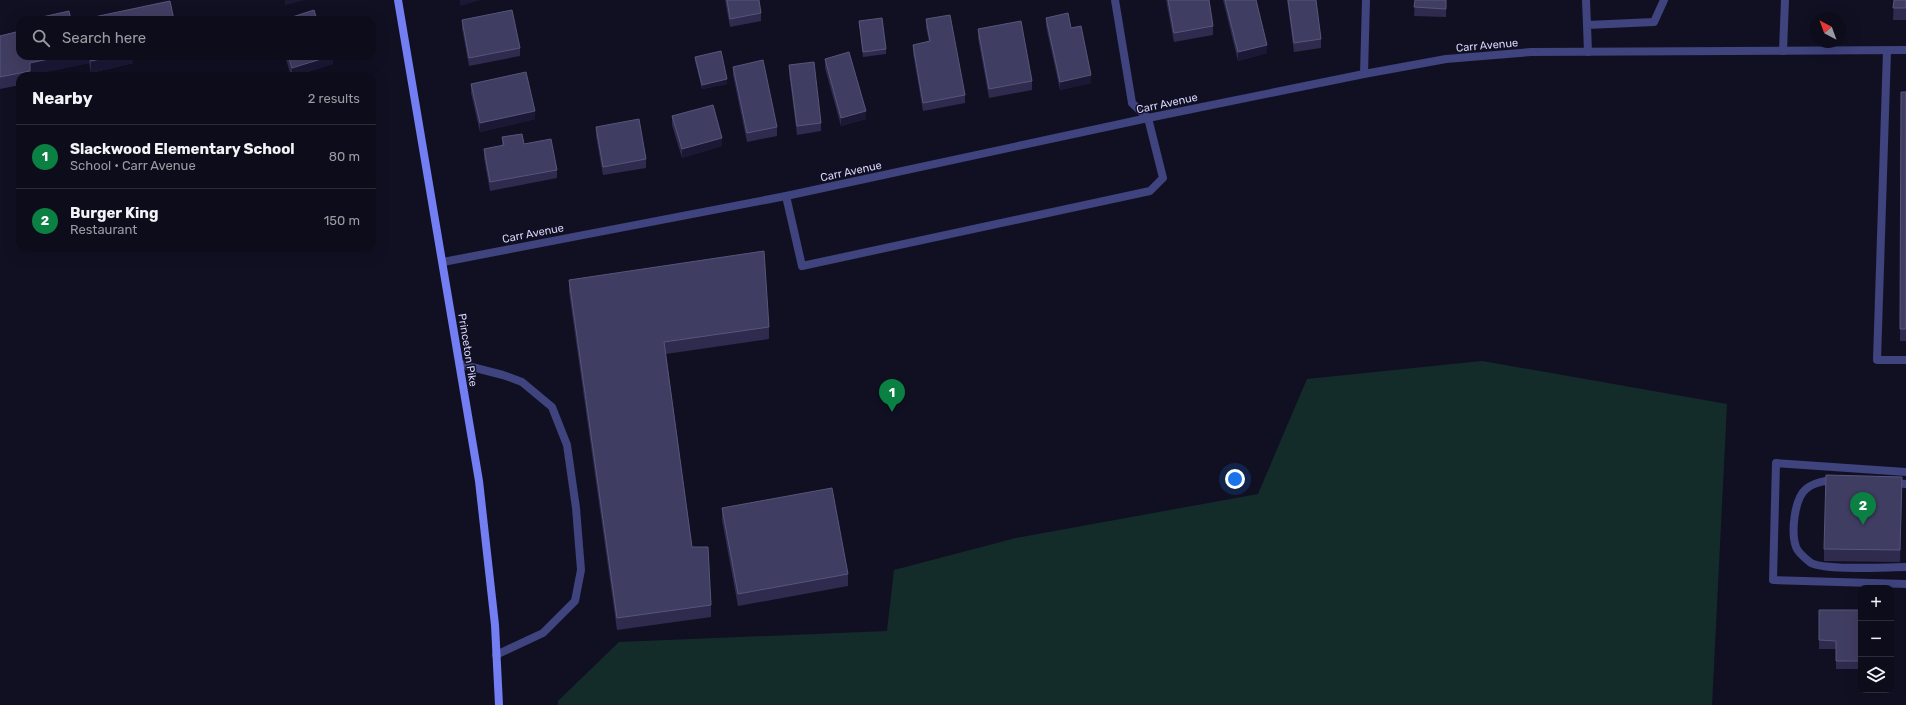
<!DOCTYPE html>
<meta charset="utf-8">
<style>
:root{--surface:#0d0c1a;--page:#161523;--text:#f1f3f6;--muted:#9a9ba2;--line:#2d2c39;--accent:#0b8043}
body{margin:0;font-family:Rubik,sans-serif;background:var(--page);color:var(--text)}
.controls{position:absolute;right:12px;bottom:12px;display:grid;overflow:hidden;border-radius:8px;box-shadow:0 4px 16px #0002}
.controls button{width:36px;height:36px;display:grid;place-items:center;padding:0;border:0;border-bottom:1px solid var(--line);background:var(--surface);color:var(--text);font:20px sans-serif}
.compass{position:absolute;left:1810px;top:12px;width:36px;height:36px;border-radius:50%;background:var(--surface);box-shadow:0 4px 16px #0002;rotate:319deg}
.you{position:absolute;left:1235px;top:479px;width:14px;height:14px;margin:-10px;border:3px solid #fff;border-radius:50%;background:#1a73e8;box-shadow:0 0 0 6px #1a73e833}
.badge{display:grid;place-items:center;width:26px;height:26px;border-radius:50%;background:var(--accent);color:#fff;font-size:13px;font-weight:700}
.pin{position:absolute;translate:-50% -33px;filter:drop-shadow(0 1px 2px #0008)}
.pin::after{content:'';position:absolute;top:21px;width:14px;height:12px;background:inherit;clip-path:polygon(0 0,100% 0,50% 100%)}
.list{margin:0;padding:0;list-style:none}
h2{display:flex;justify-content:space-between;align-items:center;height:52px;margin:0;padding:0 16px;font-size:17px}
h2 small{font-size:13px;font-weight:400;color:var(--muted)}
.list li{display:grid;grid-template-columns:26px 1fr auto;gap:12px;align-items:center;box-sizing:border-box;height:64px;padding:0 16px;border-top:1px solid var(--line)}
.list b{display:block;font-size:15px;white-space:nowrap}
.list p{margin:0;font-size:13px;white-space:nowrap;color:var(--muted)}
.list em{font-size:13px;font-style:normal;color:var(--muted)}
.icon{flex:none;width:22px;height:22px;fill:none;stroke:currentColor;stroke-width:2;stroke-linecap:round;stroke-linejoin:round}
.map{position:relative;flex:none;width:1906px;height:705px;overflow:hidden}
.search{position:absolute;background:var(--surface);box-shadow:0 4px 16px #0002;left:16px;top:16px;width:360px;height:44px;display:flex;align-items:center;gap:10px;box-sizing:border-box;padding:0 14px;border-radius:12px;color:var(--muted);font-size:15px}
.panel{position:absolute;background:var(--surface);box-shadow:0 4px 16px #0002;left:16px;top:72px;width:360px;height:180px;border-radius:12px}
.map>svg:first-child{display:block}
</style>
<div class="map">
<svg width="1906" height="705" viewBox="0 0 1906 705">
<rect width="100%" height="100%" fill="#111023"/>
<path fill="#142c29" d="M1482,361L1727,404L1712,705H558V701L619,642L887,631L894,570L1016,538L1258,494L1307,379Z"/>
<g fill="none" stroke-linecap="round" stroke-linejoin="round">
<path stroke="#3f437e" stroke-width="8" d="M1586,0L1587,25L1654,22L1664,0
M1587,25L1588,52
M1783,51L1785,0
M1887,51L1877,360H1906
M786,196L802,266L1150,191L1163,178L1148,118L1132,103L1115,0
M460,364L503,375L522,382L552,407L567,445L576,508L581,570L575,601L543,633L496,655
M1906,472L1776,463L1773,580L1906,584
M1835,480C1826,480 1813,483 1806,489C1794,499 1791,533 1796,547C1798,553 1806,559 1811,563C1827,571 1886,567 1906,567
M1891,483L1906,484"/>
<path stroke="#3f437e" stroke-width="8" d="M1364,74L1366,0
M443,262L786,196L1148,118L1364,74L1446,59L1531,52L1906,50"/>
<path stroke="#747ef3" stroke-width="8" d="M398,0L479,481L495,625L499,705"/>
</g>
<path fill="#2e2b4f" d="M725,0H759L761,13V21L730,27Z
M1166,0H1209L1213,26V35L1174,42Z
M1223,0H1256L1267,53L1238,61Z
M1287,0H1316L1321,39V48L1294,52Z
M1415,0H1446V17L1414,16Z
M1894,0H1906V20H1893Z
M1046,18L1091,83L1060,90L1046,26Z
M926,19L965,95V103L923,111L913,53V45L929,41L926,28Z
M462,20L520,48V56L469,66L462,28Z
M859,21L886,49V54L863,57Z
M19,22H20V56H141L133,58V63L91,73L89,63L30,75V76H20V85L0,89V36L19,31Z
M978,29L1032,81V90L989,98L978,38Z
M285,56H333V64L294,76H291Z
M695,57L727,84L702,89L695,61Z
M825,59L866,119L841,126L825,68Z
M789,65L821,123V131L797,135L789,73Z
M733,67L777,127V136L747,142L733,75Z
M471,84L535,119L480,132L471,93Z
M1901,92H1906V341H1900Z
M672,116L722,146L682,158L672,125Z
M596,127L646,159V168L603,175L596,136Z
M502,137L524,144L557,170V178L490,191L484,158V149L502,146Z
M569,280L769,327V339L666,354L692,547L711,605V617L617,630L569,292Z
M1902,489L1900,562L1824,561V549Z
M722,508L848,574V586L738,606L722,520Z
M1819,610H1861V669H1836V649H1819Z"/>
<path fill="#1b1836" d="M285,0H306L285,5Z
M460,0H481L460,6Z
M1267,45V53L1238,61V52Z
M63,56H89V63L30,75V76V63Z
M114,56H141L133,58V63L91,73V61Z
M331,56H333V64L294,76H292V68Z
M1091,75V83L1060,90V82Z
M727,79V84L702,89V85Z
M535,111V119L480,132V123Z
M866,111V119L841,126V118Z
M722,138V146L682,158V149Z"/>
<path fill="#403d62" stroke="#57557a" d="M727,0H759L761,13L730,19Z
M1168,0H1209L1213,26L1174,33Z
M1225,0H1256L1267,45L1238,52Z
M1288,0H1316L1321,39L1294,43Z
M1415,0H1446V9L1414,7Z
M1894,0H1906V8H1893Z
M170,1L174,20H80Z
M314,10L317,20H283Z
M512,10L520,48L469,58L462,20Z
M69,11L71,20H29Z
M1068,13L1071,28L1081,26L1091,75L1060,82L1046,18Z
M950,15L965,95L923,103L913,45L930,41L926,19Z
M882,18L886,49L863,52L859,21Z
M1021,21L1032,81L989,89L978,29Z
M20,31V56H63L30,63V71L0,77V36Z
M721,51L727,79L702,85L695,57Z
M849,52L866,111L841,118L825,59Z
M90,56H114L91,61Z
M288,56H331L292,68Z
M763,60L777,127L747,133L733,67Z
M814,62L821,123L797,126L789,65Z
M526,72L535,111L480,123L471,84Z
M1901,92H1906V329H1900Z
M713,105L722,138L682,149L672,116Z
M639,119L646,159L603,167L596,127Z
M522,134L524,144L551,139L557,170L490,182L484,149L504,145L502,137Z
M764,251L769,327L664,342L692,547H708L711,605L617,618L569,280Z
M1826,475L1902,477L1900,550L1824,549Z
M832,488L848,574L738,594L722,508Z
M1819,610H1861V661H1836V641L1819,640Z"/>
<g text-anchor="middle" stroke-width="3" stroke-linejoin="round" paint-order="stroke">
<g font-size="11" fill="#d6d5fc" stroke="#111023">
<text transform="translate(1487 45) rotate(-5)" y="4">Carr Avenue</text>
<text transform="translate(1167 103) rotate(-12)" y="4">Carr Avenue</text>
<text transform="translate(851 171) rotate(-12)" y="4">Carr Avenue</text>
<text transform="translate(533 233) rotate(-11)" y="4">Carr Avenue</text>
<text transform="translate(468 350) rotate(81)" y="4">Princeton Pike</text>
</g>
</g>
</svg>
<div class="controls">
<button>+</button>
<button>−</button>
<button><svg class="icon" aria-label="layers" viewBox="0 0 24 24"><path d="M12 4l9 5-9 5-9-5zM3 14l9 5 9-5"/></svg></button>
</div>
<svg class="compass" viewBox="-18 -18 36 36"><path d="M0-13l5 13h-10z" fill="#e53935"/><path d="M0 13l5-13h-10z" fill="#9a9ba2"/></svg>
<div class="you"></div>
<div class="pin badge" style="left:892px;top:412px">1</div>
<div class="pin badge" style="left:1863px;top:525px">2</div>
<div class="search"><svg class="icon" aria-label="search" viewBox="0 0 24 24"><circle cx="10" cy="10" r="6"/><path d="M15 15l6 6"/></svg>Search here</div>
<section class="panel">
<h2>Nearby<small>2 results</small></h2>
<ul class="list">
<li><span class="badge">1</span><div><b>Slackwood Elementary School</b><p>School · Carr Avenue</p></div><em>80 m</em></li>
<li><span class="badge">2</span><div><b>Burger King</b><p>Restaurant</p></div><em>150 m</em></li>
</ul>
</section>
</div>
